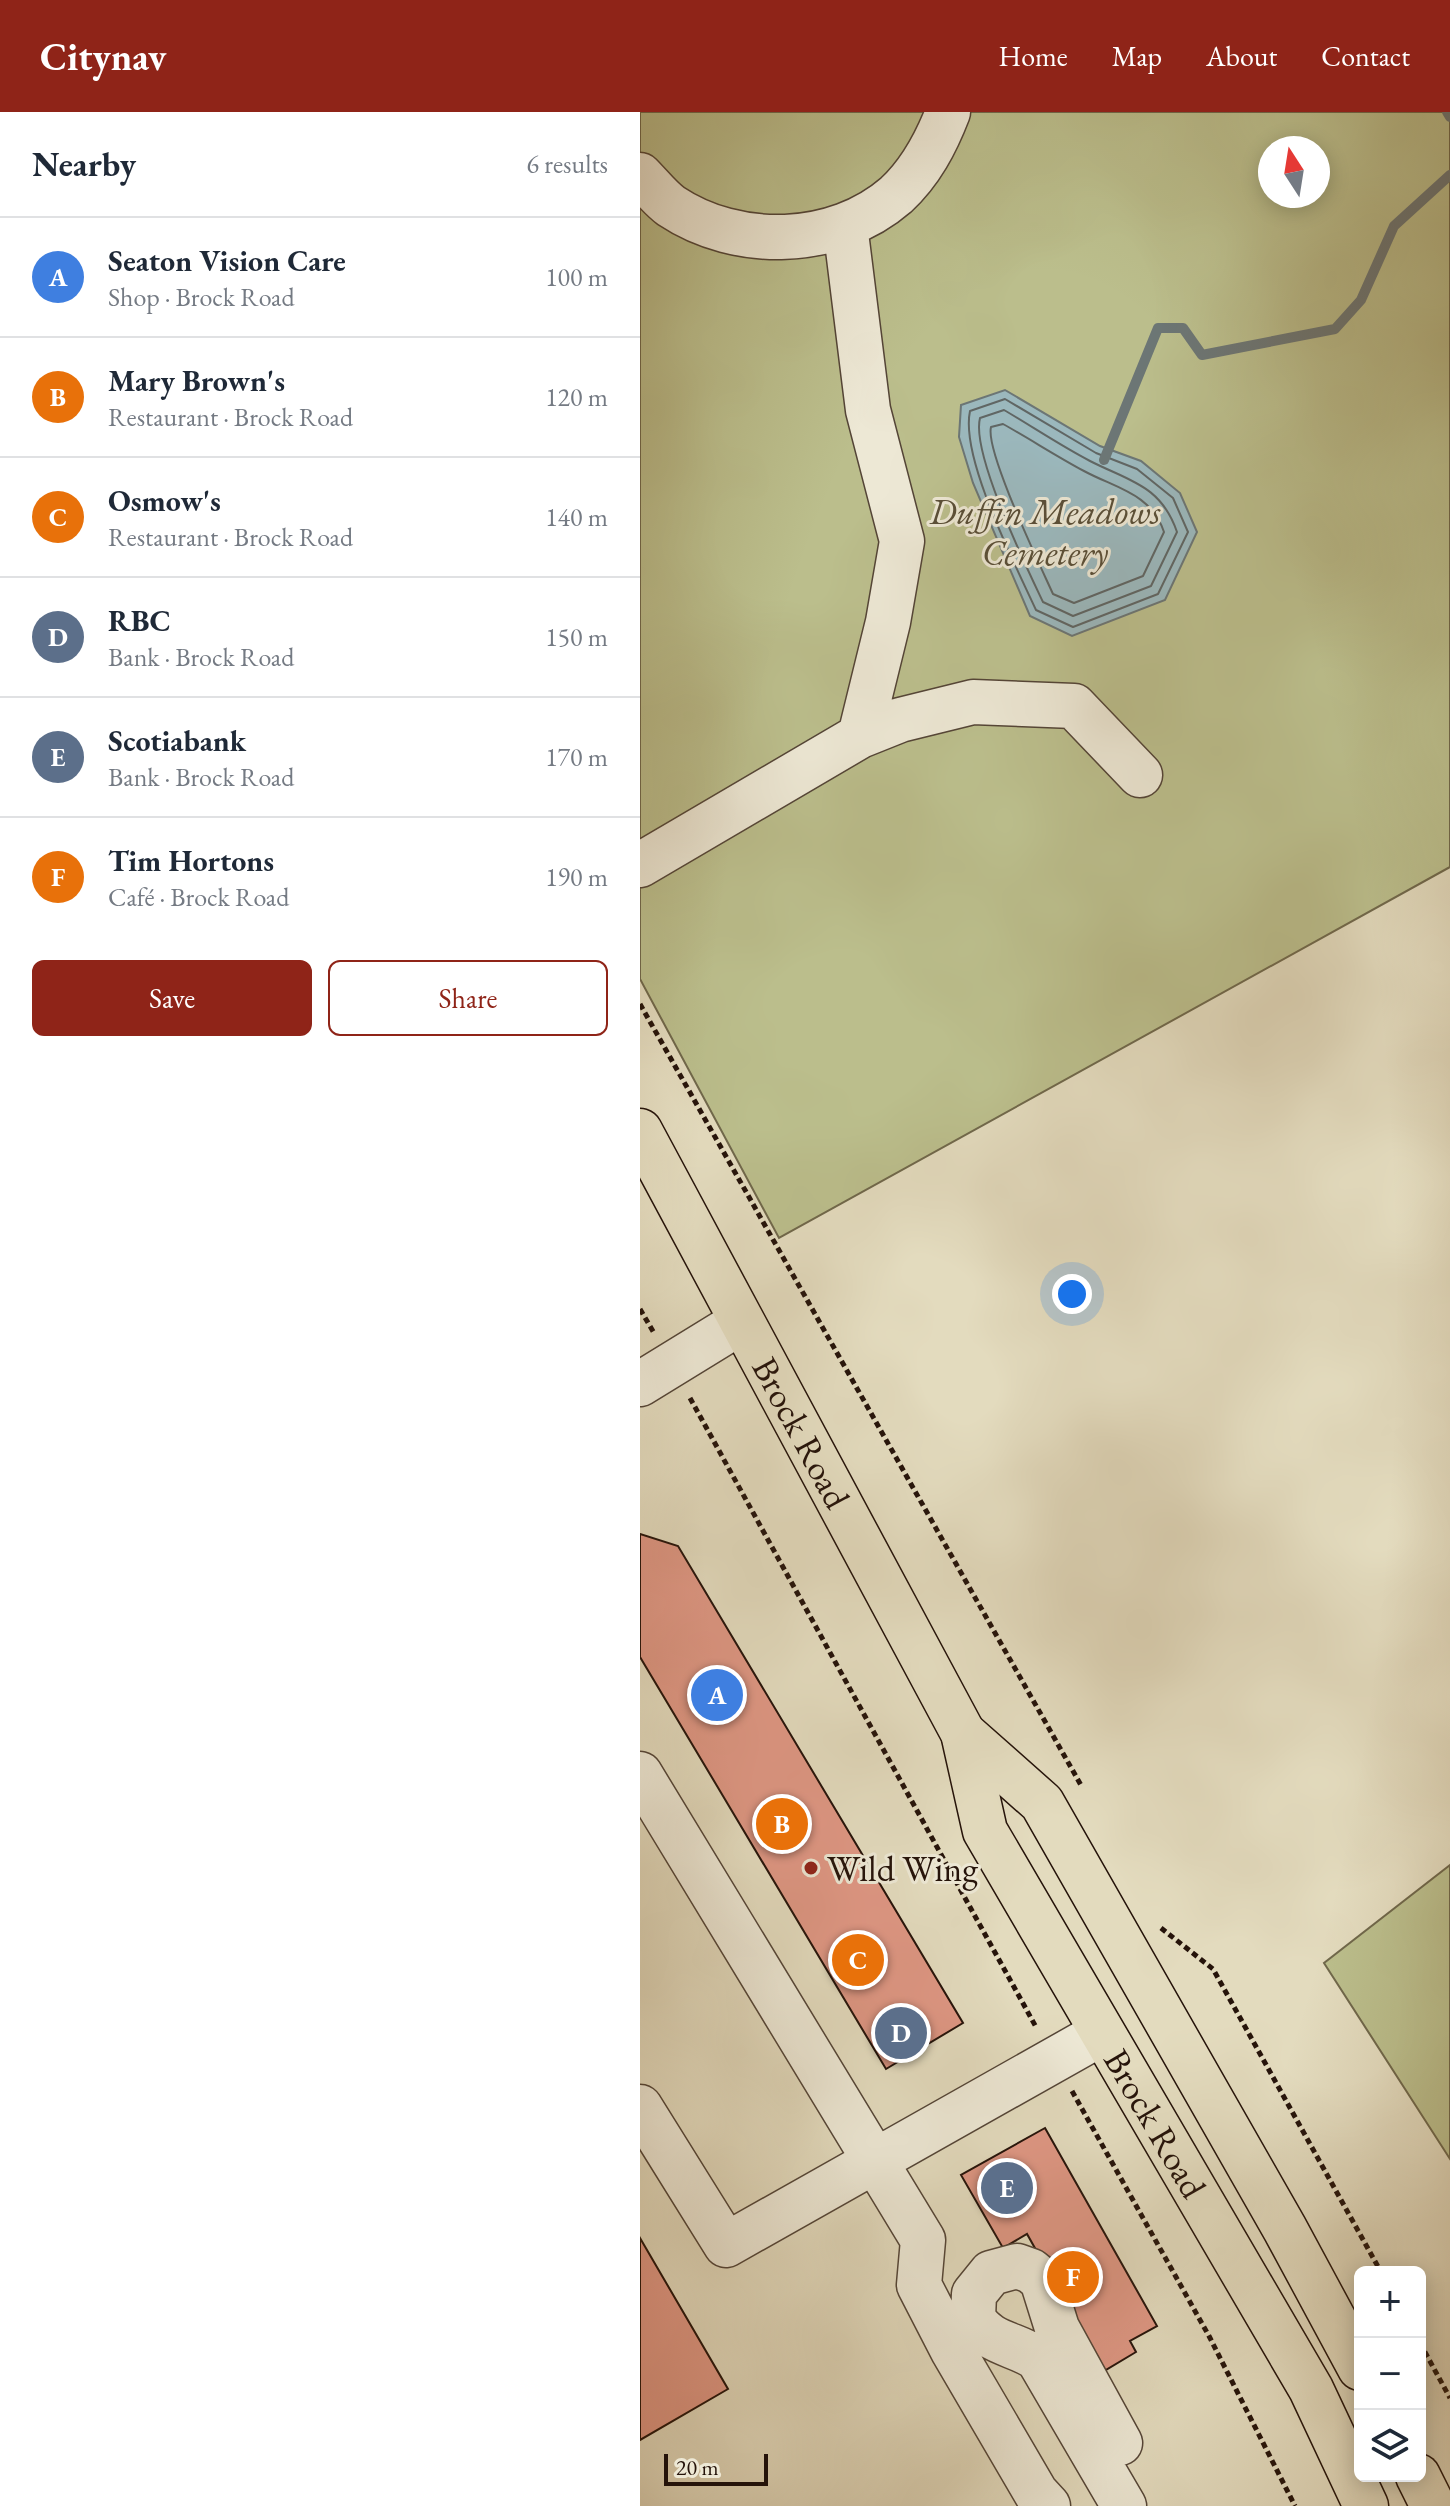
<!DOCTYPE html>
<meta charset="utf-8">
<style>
:root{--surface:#fff;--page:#f2f2f3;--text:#1f2937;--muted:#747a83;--line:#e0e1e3;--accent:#8f2418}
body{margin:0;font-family:"EB Garamond",serif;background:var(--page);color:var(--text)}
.controls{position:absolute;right:24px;bottom:24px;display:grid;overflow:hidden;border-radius:12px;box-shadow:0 4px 20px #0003}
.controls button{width:72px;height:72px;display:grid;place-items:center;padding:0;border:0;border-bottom:2px solid var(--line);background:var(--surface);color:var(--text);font:40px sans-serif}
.compass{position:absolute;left:618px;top:24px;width:72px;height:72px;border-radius:50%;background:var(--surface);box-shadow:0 4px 20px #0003;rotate:348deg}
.scale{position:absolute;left:24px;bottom:20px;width:104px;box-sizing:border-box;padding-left:8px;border:4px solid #25130a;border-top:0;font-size:22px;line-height:28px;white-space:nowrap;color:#25130a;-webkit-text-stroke:6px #ede8d5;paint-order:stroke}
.you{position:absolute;left:432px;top:1182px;width:28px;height:28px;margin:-20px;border:6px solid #fff;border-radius:50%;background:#1a73e8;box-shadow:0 0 0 12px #1a73e833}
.badge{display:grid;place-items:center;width:52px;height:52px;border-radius:50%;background:var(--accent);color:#fff;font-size:26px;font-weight:700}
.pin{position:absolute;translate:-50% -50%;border:4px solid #fff;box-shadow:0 2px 8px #0006}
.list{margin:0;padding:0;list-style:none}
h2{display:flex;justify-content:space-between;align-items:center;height:104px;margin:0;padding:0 32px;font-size:34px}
h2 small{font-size:26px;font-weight:400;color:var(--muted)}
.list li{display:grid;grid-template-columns:52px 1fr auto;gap:24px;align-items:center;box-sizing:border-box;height:120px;padding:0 32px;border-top:2px solid var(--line)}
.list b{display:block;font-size:30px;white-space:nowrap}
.list p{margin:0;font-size:26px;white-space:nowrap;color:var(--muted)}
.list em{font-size:26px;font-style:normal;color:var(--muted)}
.actions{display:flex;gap:16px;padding:24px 32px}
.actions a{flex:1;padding:18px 0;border:2px solid var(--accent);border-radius:12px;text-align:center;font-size:28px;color:var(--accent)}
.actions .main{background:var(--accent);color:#fff}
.icon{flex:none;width:44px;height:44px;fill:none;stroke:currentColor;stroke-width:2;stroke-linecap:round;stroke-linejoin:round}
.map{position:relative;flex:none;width:810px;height:2394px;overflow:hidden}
header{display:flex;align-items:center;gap:48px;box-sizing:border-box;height:112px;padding:0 40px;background:var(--accent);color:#fff}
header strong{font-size:38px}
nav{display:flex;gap:44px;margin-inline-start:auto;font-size:28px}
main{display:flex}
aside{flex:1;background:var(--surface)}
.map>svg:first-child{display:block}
</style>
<header>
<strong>Citynav</strong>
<nav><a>Home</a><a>Map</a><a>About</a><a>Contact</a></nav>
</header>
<main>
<aside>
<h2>Nearby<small>6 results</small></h2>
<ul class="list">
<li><span class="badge" style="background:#3f7fe0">A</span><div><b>Seaton Vision Care</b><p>Shop · Brock Road</p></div><em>100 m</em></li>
<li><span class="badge" style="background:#e8710a">B</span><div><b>Mary Brown's</b><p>Restaurant · Brock Road</p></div><em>120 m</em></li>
<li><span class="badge" style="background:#e8710a">C</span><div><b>Osmow's</b><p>Restaurant · Brock Road</p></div><em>140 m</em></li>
<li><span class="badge" style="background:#5c6f8a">D</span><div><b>RBC</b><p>Bank · Brock Road</p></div><em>150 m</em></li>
<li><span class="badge" style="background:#5c6f8a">E</span><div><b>Scotiabank</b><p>Bank · Brock Road</p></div><em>170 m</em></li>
<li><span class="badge" style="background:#e8710a">F</span><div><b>Tim Hortons</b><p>Café · Brock Road</p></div><em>190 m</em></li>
</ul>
<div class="actions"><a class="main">Save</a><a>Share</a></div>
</aside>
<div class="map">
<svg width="810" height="2394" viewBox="0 0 810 2394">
<rect width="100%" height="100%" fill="#e3dbbe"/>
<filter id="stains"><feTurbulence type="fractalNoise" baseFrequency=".0025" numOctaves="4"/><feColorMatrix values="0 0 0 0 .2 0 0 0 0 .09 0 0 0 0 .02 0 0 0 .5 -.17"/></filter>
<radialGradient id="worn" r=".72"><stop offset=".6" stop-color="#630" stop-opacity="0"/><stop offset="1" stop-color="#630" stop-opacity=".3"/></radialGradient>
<path fill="#bbbe8c" stroke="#70684b" stroke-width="2" fill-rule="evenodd" d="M0,0H810V755L139,1126L0,867ZM630,36H678V84H630Z
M810,1753V2047L684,1851Z"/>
<path fill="#9bb8bd" stroke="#6c7675" stroke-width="2" d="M365,278L460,334L501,349L540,381L557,420L525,488L432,524L390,504L333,371L319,325L321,293Z"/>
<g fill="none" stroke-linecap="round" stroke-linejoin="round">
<path stroke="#606664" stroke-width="2" d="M365,287L456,341L497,357L533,386L548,420L518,482L433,515L396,498C375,452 320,345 330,299Z
M364,298C393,315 421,334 450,349C489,369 521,373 537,420L511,474L433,504L403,490C386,454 331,341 340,306Z
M363,312C390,327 416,344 444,359C475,376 511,381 524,420L503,464L434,491L413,482C400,453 345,339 351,315Z"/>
<path stroke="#6c7675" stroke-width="10" d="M807,0L810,5
M464,348L518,216H543L562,243L695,217L721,188L754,114L810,63"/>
</g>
<path fill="#df9784" stroke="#25130a" stroke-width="2" d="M0,1422L38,1434L323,1911L246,1957L0,1545Z
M405,2016L517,2214L490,2229L496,2240L464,2259L387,2122L363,2136L321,2063Z
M0,2126L88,2277L0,2328Z"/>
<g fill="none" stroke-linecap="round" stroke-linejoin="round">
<g stroke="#544537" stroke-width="47">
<path id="minor" d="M0,63C10,73 20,86 31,94C97,138 195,136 256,83C281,60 296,31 308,0
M220,624L260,608L333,590L434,594L500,663
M0,753L220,624L248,510L262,429L228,298L205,113
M0,1272L101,1210
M0,1662L283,2128L279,2173L313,2239L396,2381L408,2394
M0,1995L86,2133L462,1921
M480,2331L417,2216L402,2168L391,2159L377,2154L351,2161L334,2182L333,2206C349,2233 376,2231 398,2247L484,2394"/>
</g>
<g stroke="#25130a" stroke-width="47">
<g id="major">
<path id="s1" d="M0,1019L323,1621L345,1719L671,2277L726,2394"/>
<path d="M323,1621L402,1691L645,2117L720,2256"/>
<path d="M778,2364L793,2394"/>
</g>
</g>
<path stroke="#25130a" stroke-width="5" stroke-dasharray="6 4" stroke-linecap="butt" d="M0,892L442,1675
M0,1197L14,1221
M50,1286L396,1915
M521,1816L573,1857L741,2160
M432,1979L569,2224L655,2394
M780,2231L810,2286"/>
<use href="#minor" stroke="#ede8d5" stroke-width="44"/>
<use href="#major" stroke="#e3dbbe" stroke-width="44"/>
</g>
<circle fill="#8f2418" stroke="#ede8d5" stroke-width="3" cx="171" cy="1756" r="8"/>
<g text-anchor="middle" stroke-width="6" stroke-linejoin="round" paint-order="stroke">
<g font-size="36" font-style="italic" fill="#5a4f38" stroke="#ede8d5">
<text x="405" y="412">Duffin Meadows<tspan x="405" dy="41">Cemetery</tspan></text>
</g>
<g font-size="36" fill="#25130a" stroke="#ede8d5">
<text dy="13" stroke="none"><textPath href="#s1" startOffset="342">Brock Road</textPath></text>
<text dy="13" stroke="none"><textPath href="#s1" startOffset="1122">Brock Road</textPath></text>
</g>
<g font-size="36" fill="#25130a" stroke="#ede8d5" text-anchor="start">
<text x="187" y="1769">Wild Wing</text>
</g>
</g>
<rect width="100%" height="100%" filter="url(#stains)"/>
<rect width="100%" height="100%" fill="url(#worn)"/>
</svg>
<div class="controls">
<button>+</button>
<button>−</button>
<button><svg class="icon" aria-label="layers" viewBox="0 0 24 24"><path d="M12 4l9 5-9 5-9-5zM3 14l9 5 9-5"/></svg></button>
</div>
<svg class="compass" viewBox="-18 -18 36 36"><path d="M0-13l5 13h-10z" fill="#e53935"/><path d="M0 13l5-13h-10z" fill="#747a83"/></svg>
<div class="scale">20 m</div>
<div class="you"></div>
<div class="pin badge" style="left:77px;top:1583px;background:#3f7fe0">A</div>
<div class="pin badge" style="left:142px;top:1712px;background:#e8710a">B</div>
<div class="pin badge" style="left:218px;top:1848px;background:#e8710a">C</div>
<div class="pin badge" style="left:261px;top:1921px;background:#5c6f8a">D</div>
<div class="pin badge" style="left:367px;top:2076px;background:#5c6f8a">E</div>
<div class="pin badge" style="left:433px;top:2165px;background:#e8710a">F</div>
</div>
</main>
